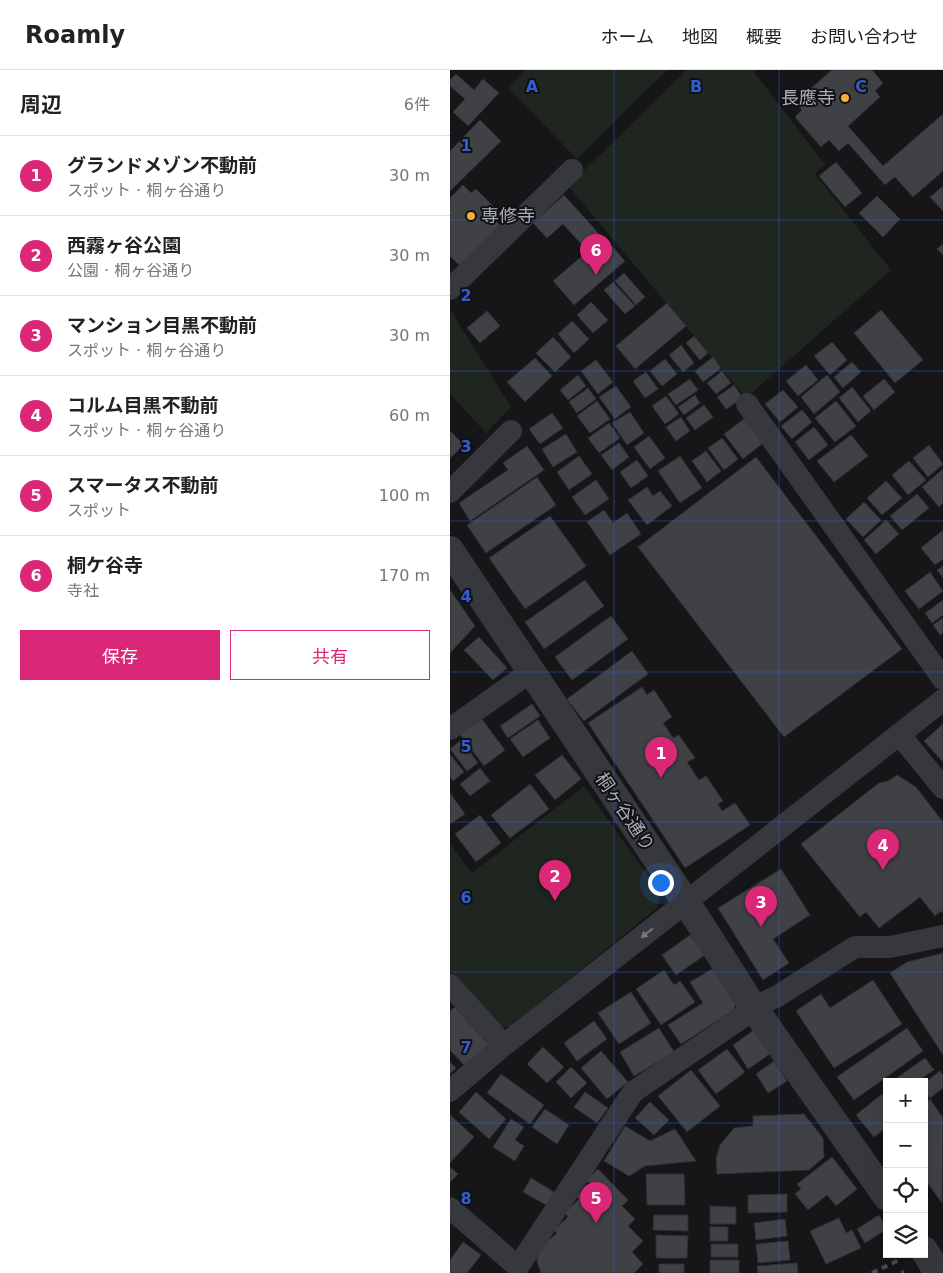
<!DOCTYPE html>
<html lang="ja">
<meta charset="utf-8">
<style>
:root{--surface:#fff;--page:#f6f6f6;--text:#222;--muted:#767676;--line:#e0e0e0;--accent:#db2777}
body{margin:0;font-family:"DejaVu Sans","Noto Sans JP",sans-serif;background:var(--page);color:var(--text)}
.controls{position:absolute;right:15px;bottom:15px;display:grid;overflow:hidden;border-radius:0px;box-shadow:0 5px 20px #0002}
.controls button{width:45px;height:45px;display:grid;place-items:center;padding:0;border:0;border-bottom:1px solid var(--line);background:var(--surface);color:var(--text);font:25px sans-serif}
.you{position:absolute;left:210px;top:812px;width:18px;height:18px;margin:-12px;border:4px solid #fff;border-radius:50%;background:#1a73e8;box-shadow:0 0 0 8px #1a73e833}
.badge{display:grid;place-items:center;width:32px;height:32px;border-radius:50%;background:var(--accent);color:#fff;font-size:16px;font-weight:700}
.pin{position:absolute;translate:-50% -41px;filter:drop-shadow(0 1px 2px #0008)}
.pin::after{content:'';position:absolute;top:26px;width:18px;height:15px;background:inherit;clip-path:polygon(0 0,100% 0,50% 100%)}
.list{margin:0;padding:0;list-style:none}
h2{display:flex;justify-content:space-between;align-items:center;height:65px;margin:0;padding:0 20px;font-size:21px}
h2 small{font-size:16px;font-weight:400;color:var(--muted)}
.list li{display:grid;grid-template-columns:32px 1fr auto;gap:15px;align-items:center;box-sizing:border-box;height:80px;padding:0 20px;border-top:1px solid var(--line)}
.list b{display:block;font-size:19px;white-space:nowrap}
.list p{margin:0;font-size:16px;white-space:nowrap;color:var(--muted)}
.list em{font-size:16px;font-style:normal;color:var(--muted)}
.actions{display:flex;gap:10px;padding:15px 20px}
.actions a{flex:1;padding:11px 0;border:1px solid var(--accent);border-radius:0px;text-align:center;font-size:18px;color:var(--accent)}
.actions .main{background:var(--accent);color:#fff}
.icon{flex:none;width:28px;height:28px;fill:none;stroke:currentColor;stroke-width:2;stroke-linecap:round;stroke-linejoin:round}
.map{position:relative;flex:none;width:493px;height:1203px;overflow:hidden}
header{display:flex;align-items:center;gap:30px;box-sizing:border-box;height:70px;padding:0 25px;background:var(--surface);border-bottom:1px solid var(--line)}
header strong{font-size:24px}
nav{display:flex;gap:28px;margin-inline-start:auto;font-size:18px}
main{display:flex}
aside{flex:1;background:var(--surface)}
.map>svg:first-child{display:block}
</style>
<header>
<strong>Roamly</strong>
<nav><a>ホーム</a><a>地図</a><a>概要</a><a>お問い合わせ</a></nav>
</header>
<main>
<aside>
<h2>周辺<small>6件</small></h2>
<ul class="list">
<li><span class="badge">1</span><div><b>グランドメゾン不動前</b><p>スポット · 桐ヶ谷通り</p></div><em>30 m</em></li>
<li><span class="badge">2</span><div><b>西霧ヶ谷公園</b><p>公園 · 桐ヶ谷通り</p></div><em>30 m</em></li>
<li><span class="badge">3</span><div><b>マンション目黒不動前</b><p>スポット · 桐ヶ谷通り</p></div><em>30 m</em></li>
<li><span class="badge">4</span><div><b>コルム目黒不動前</b><p>スポット · 桐ヶ谷通り</p></div><em>60 m</em></li>
<li><span class="badge">5</span><div><b>スマータス不動前</b><p>スポット</p></div><em>100 m</em></li>
<li><span class="badge">6</span><div><b>桐ケ谷寺</b><p>寺社</p></div><em>170 m</em></li>
</ul>
<div class="actions"><a class="main">保存</a><a>共有</a></div>
</aside>
<div class="map">
<svg width="493" height="1203" viewBox="0 0 493 1203">
<rect width="100%" height="100%" fill="#161618"/>
<path fill="#1e261f" d="M75,0H217L127,89L58,18Z
M237,0H306L304,2L375,95L365,104L441,200L296,328L118,116Z
M0,239L61,337L36,363L0,324Z
M134,716L211,824L207,838L60,957L49,956L0,900V774L22,803Z"/>
<path fill="#404145" stroke="#303034" d="M382,0H422L433,13L425,21L430,27L398,56L433,96L493,44V101L463,127L445,107L435,115L398,73L389,81L379,70L371,77L345,47L352,40L345,32Z
M6,4L24,20L33,9L49,23L18,56L3,42L15,29L0,16V10Z
M30,50L51,71L0,121V81Z
M386,92L412,123L395,137L369,106Z
M13,115L21,123L26,119L45,138L39,144L50,155L10,196L0,186V128Z
M493,116V141L480,127Z
M114,125L149,164L134,177L113,154L97,168L83,153Z
M427,126L450,149L433,167L409,143Z
M154,167L175,191L124,235L103,211Z
M493,174V185L487,179Z
M174,203L195,227L186,235L165,211Z
M163,212L185,236L175,244L154,220Z
M141,232L158,250L143,263L127,245Z
M217,233L236,256L185,299L166,276Z
M431,240L473,290L445,313L404,263Z
M37,241L50,256L30,273L17,258Z
M122,251L139,269L124,283L108,264Z
M244,266L258,283L250,290L236,273Z
M103,267L121,287L105,302L86,283Z
M382,272L397,290L380,305L364,286Z
M231,275L244,293L233,302L219,285Z
M263,287L271,298L253,312L245,301Z
M85,288L102,306L75,332L57,312Z
M215,289L227,304L212,316L200,301Z
M146,290L163,312L148,324L131,301Z
M402,292L411,302L393,318L384,307Z
M356,295L368,310L348,326L336,311Z
M272,301L281,313L266,324L257,313Z
M196,302L208,319L195,328L183,311Z
M128,305L136,316L118,330L110,320Z
M377,305L390,322L364,344L351,327Z
M240,309L248,320L226,335L218,324Z
M434,309L445,322L424,340L413,326Z
M284,315L293,328L276,339L267,327Z
M166,316L181,337L165,349L149,327Z
M402,317L421,341L408,352L389,328Z
M138,318L146,329L127,343L119,332Z
M333,320L348,337L330,352L315,334Z
M245,325L250,333L234,345L228,337Z
M216,326L229,344L215,354L202,336Z
M147,331L160,349L140,363L127,346Z
M386,331L406,356L385,372L365,348Z
M254,335L263,347L245,360L236,348Z
M352,340L362,352L342,369L331,356Z
M180,342L194,363L177,375L162,353Z
M102,343L113,358L90,374L79,359Z
M231,347L240,361L226,371L216,357Z
M294,349L313,373L293,389L274,364Z
M159,353L170,368L149,383L138,368Z
M364,357L378,375L359,390L345,372Z
M0,361L14,375L0,388Z
M116,364L127,382L103,397L92,379Z
M401,365L418,386L384,412L367,391Z
M199,366L215,388L200,399L184,377Z
M272,368L288,389L274,400L258,378Z
M169,373L179,387L162,400L151,385Z
M479,375L493,394L478,407L463,388Z
M77,376L94,400L20,451L9,433L58,400L53,393Z
M256,381L271,401L257,412L242,391Z
M129,386L142,404L119,420L107,402Z
M230,386L252,418L230,433L208,401Z
M306,387L452,579L334,667L188,477Z
M187,390L198,406L181,418L170,402Z
M459,391L476,410L458,425L442,405Z
M493,399V433L489,437L472,417Z
M87,407L106,435L36,483L17,455Z
M146,410L159,429L135,445L122,427Z
M436,411L452,428L432,445L417,428Z
M197,417L203,426L210,421L222,436L197,455L178,430Z
M467,424L479,438L452,460L440,446Z
M414,432L431,450L413,467L396,449Z
M154,440L163,453L177,443L191,464L160,485L137,452Z
M100,446L136,496L75,539L39,488Z
M436,450L449,464L426,484L414,470Z
M493,460V489L485,495L471,478Z
M493,496V508L487,500Z
M480,502L493,521L469,539L455,521Z
M135,510L154,536L94,579L75,552Z
M0,520L25,556L0,583Z
M493,530V545L482,553L475,543Z
M161,546L178,569L122,610L105,587Z
M493,548V563L490,565L483,555Z
M29,567L57,598L43,610L14,580Z
M182,581L198,604L134,651L117,629Z
M192,617L197,625L204,620L222,647L213,653L223,668L229,665L245,688L237,692L249,710L256,706L273,731L268,734L272,741L285,733L300,755L235,798L138,653Z
M82,634L90,646L58,668L50,656Z
M31,648L55,680L34,696L10,664Z
M88,650L100,668L73,687L60,669Z
M493,654V692L474,671Z
M11,670L28,693L17,701L0,679Z
M0,684L14,702L3,711L0,707Z
M112,685L131,709L105,730L85,705Z
M30,698L40,711L20,726L10,714Z
M447,705L466,717L493,752V843L491,841L485,846L470,827L429,858L416,842L410,847L351,774L429,713L438,711Z
M80,714L99,739L60,768L41,745Z
M0,723L15,744L0,754Z
M30,745L51,773L26,792L5,764Z
M331,799L360,845L323,869L339,893L313,910L268,838Z
M240,865L255,885L226,905L212,885Z
M493,883V985L440,903L457,892Z
M264,898L286,932L284,940L231,974L218,955L253,933L240,912Z
M214,900L224,915L230,911L245,932L211,955L186,919Z
M423,910L452,954L384,998L346,941L371,924L380,938Z
M181,922L201,953L169,974L148,943Z
M5,937L39,975L15,996L0,980V941Z
M144,951L157,969L127,991L114,973Z
M209,958L224,982L184,1006L170,982Z
M457,958L473,981L404,1030L387,1007Z
M304,960L320,984L298,999L283,975Z
M93,977L114,997L97,1013L77,994Z
M277,979L295,1002L266,1024L248,1000Z
M151,981L178,1012L157,1029L131,998Z
M475,988L484,1000L466,1012H445L444,1010Z
M324,991L337,1011L318,1023L306,1004Z
M0,992L6,998L0,1004Z
M121,997L137,1013L121,1028L106,1012Z
M241,1000L270,1036L237,1062L208,1026Z
M490,1001L493,1005V1018L480,1028L474,1020V1013Z
M51,1004L94,1035L80,1054L37,1023Z
M26,1022L56,1049L39,1069L9,1042Z
M135,1022L158,1038L147,1053L124,1037Z
M432,1024L437,1030V1057L424,1067L406,1045Z
M480,1029L493,1048L492,1133L474,1108V1034Z
M200,1032L219,1050L204,1065L185,1048Z
M95,1039L119,1055L107,1074L82,1057Z
M354,1044L373,1068L374,1087L359,1100L267,1104L266,1088L270,1075L284,1058L303,1056V1046Z
M0,1045L24,1067L0,1093Z
M61,1049L74,1057L65,1070L74,1076L65,1091L43,1077Z
M175,1056L200,1071L225,1059L246,1091L195,1096L179,1106L154,1091Z
M382,1087L407,1119L386,1136L377,1125L358,1140L345,1124L351,1119L347,1114Z
M0,1097L8,1104L0,1112Z
M148,1099L178,1130L172,1136L185,1149L178,1156L193,1171L182,1182L193,1194L184,1203H91L87,1192L89,1179L107,1163L104,1160L118,1147L115,1143L129,1129L126,1127L140,1113L136,1111Z
M196,1104H234L235,1135H197Z
M81,1108L104,1122L96,1135L73,1122Z
M337,1124V1142L298,1143V1125Z
M260,1136L286,1137V1154H260Z
M204,1145H238V1161L203,1160Z
M429,1145L437,1159L415,1173L407,1159Z
M389,1148L396,1163L402,1160L411,1178L376,1194L360,1161Z
M335,1149L337,1166L306,1170L304,1153Z
M260,1157H278V1171H260Z
M206,1165L238,1166L237,1188H206Z
M338,1171L340,1190L308,1193L306,1174Z
M13,1172L31,1185L17,1203H0V1190Z
M261,1174H288V1187H261Z
M260,1190H289V1203H260Z
M347,1193L348,1203H308L307,1196Z
M209,1194H234V1203H209Z"/>
<g fill="none" stroke-linecap="round" stroke-linejoin="round">
<path stroke="#37383d" stroke-width="22" d="M0,219L122,100
M297,334L493,609
M0,422L61,361
M0,659L80,602
M449,664L493,718
M0,915L54,975
M0,1021L54,975L493,630
M0,1138L68,1197L183,1022L290,949L303,937L326,927L405,877H440L493,866"/>
<path stroke="#37383d" stroke-width="28" d="M0,480L249,852L303,937L437,1127
M474,1180L488,1203"/>
<path stroke="#4a4c52" stroke-width="4" stroke-dasharray="6 5" stroke-linecap="butt" d="M422,1203L449,1190
M451,1203L454,1202"/>
</g>
<defs><path id="oneway-solid" d="M-6-.8H1V-3.2L6.5 0L1 3.2V.8H-6Z" transform="scale(1.25)"/></defs>
<use fill="#757881" href="#oneway-solid" transform="translate(197 863) rotate(142)"/>
<path fill="none" stroke="#325cd3" stroke-width="1" stroke-opacity="0.55" d="M164,0V1203M329,0V1203M0,150H493M0,301H493M0,451H493M0,602H493M0,752H493M0,902H493M0,1053H437M474,1053H493"/>
<g fill="#f2b134" stroke="#111113" stroke-width="2">
<circle cx="395" cy="28" r="5"/>
<circle cx="21" cy="146" r="5"/>
</g>
<g text-anchor="middle" stroke-width="4" stroke-linejoin="round" paint-order="stroke">
<g font-size="18" fill="#a8adb8" stroke="#111113" text-anchor="end">
<text x="385" y="34">長應寺</text>
<text x="31" y="152" text-anchor="start">専修寺</text>
</g>
<g font-size="18" fill="#a8adb8" stroke="#111113">
<text transform="translate(175 742) rotate(56)" y="6">桐ヶ谷通り</text>
</g>
</g>
<g font-size="16" text-anchor="middle" font-weight="bold" fill="#325cd3" stroke="#111113" stroke-width="4" stroke-linejoin="round" paint-order="stroke">
<text x="82" y="22">A</text>
<text x="246" y="22">B</text>
<text x="411" y="22">C</text>
<text x="16" y="81">1</text>
<text x="16" y="231">2</text>
<text x="16" y="382">3</text>
<text x="16" y="532">4</text>
<text x="16" y="682">5</text>
<text x="16" y="833">6</text>
<text x="16" y="983">7</text>
<text x="16" y="1134">8</text>
</g>
</svg>
<div class="controls">
<button>+</button>
<button>−</button>
<button><svg class="icon" aria-label="locate" viewBox="0 0 24 24"><circle cx="12" cy="12" r="6"/><path d="M12 2v4M12 18v4M2 12h4M18 12h4"/></svg></button>
<button><svg class="icon" aria-label="layers" viewBox="0 0 24 24"><path d="M12 4l9 5-9 5-9-5zM3 14l9 5 9-5"/></svg></button>
</div>
<div class="you"></div>
<div class="pin badge" style="left:211px;top:708px">1</div>
<div class="pin badge" style="left:105px;top:831px">2</div>
<div class="pin badge" style="left:311px;top:857px">3</div>
<div class="pin badge" style="left:433px;top:800px">4</div>
<div class="pin badge" style="left:146px;top:1153px">5</div>
<div class="pin badge" style="left:146px;top:205px">6</div>
</div>
</main>
